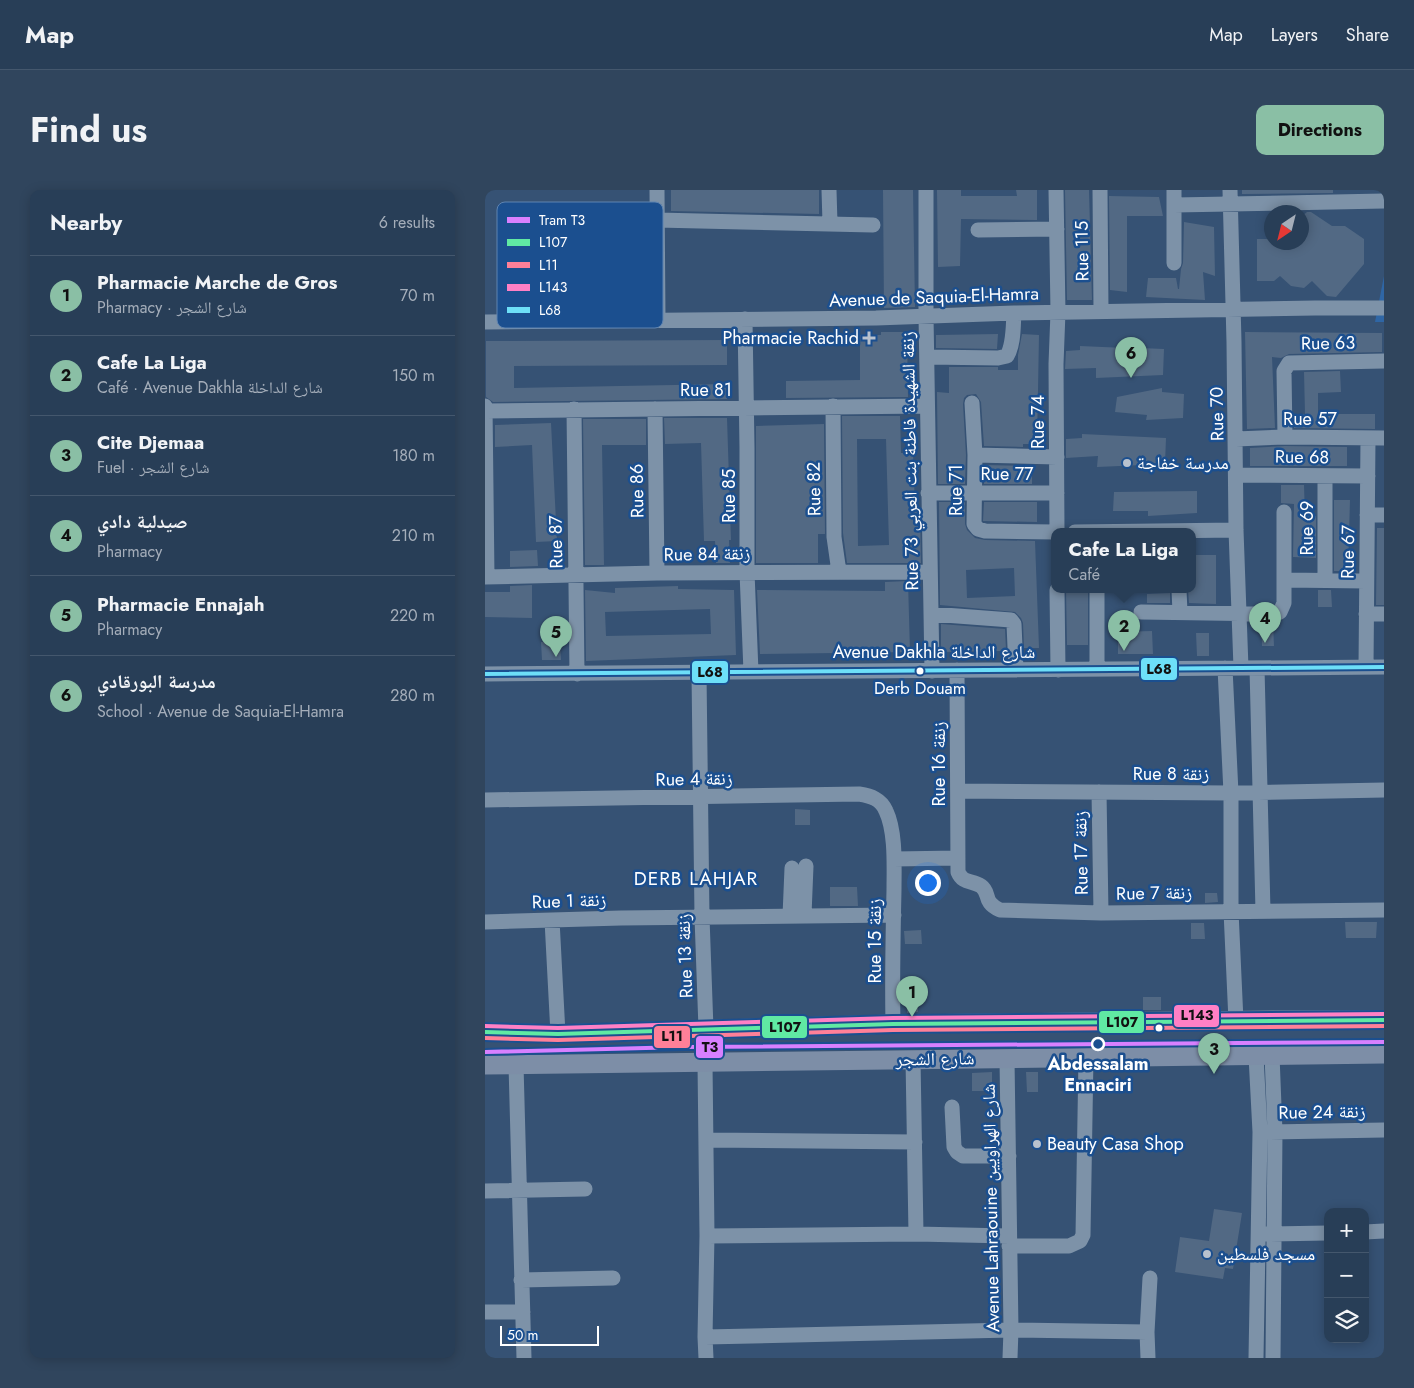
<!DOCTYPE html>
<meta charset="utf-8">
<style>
:root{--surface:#283e57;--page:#30455d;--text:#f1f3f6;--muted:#a5aeba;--line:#44576d;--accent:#8abfa5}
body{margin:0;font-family:Jost,"Noto Naskh Arabic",sans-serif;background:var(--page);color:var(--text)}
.controls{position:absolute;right:15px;bottom:15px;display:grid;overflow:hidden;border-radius:10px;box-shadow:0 2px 12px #0003}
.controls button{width:45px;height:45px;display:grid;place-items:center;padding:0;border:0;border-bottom:1px solid var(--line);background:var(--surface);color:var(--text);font:25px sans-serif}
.compass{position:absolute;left:779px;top:15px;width:45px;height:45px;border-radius:50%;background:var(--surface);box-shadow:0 2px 12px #0003;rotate:215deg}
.scale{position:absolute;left:15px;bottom:12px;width:99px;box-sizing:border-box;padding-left:5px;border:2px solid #fff;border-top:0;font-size:14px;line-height:18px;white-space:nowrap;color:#fff;-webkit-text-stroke:4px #1b4f8f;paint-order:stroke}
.you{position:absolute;left:442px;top:692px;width:18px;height:18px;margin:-12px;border:4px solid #fff;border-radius:50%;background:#1a73e8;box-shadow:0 0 0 8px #1a73e833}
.badge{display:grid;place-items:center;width:32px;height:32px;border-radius:50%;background:var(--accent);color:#111;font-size:16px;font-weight:700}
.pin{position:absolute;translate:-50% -41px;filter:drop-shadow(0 1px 2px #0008)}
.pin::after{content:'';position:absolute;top:26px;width:18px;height:15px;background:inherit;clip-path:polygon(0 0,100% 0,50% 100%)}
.popup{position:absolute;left:566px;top:338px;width:145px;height:65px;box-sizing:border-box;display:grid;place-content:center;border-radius:10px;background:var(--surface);filter:drop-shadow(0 1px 4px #0005);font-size:16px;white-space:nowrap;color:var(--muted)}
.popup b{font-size:19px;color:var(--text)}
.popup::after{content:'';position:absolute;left:50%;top:100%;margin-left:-10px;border:10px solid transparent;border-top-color:var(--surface)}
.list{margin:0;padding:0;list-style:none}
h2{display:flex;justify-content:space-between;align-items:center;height:65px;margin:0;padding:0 20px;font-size:21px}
h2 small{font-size:16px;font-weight:400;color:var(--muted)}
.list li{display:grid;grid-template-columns:32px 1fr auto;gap:15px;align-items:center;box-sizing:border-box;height:80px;padding:0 20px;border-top:1px solid var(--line)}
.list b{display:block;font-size:19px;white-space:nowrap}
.list p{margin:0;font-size:16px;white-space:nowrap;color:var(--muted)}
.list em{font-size:16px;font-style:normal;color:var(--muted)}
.icon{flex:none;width:28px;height:28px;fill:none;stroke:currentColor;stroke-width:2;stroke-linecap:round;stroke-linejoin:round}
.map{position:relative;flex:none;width:899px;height:1168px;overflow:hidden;border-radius:10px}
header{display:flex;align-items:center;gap:30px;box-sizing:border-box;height:70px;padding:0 25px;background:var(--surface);border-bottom:1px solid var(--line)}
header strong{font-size:24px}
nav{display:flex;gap:28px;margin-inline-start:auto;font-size:18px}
.intro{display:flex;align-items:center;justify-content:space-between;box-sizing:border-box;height:120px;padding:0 30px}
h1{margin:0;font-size:35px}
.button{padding:12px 22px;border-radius:10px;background:var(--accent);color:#111;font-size:18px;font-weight:700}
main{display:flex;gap:30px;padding:0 30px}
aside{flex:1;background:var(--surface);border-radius:10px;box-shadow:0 2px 12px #0003}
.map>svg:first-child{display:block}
</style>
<header>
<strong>Map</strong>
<nav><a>Map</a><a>Layers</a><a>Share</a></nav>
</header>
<div class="intro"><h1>Find us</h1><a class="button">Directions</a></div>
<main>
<aside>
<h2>Nearby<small>6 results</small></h2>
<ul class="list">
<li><span class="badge">1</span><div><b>Pharmacie Marche de Gros</b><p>Pharmacy · شارع الشجر</p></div><em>70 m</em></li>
<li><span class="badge">2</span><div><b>Cafe La Liga</b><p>Café · Avenue Dakhla شارع الداخلة</p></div><em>150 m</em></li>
<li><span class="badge">3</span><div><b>Cite Djemaa</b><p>Fuel · شارع الشجر</p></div><em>180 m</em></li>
<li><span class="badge">4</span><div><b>صيدلية دادي</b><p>Pharmacy</p></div><em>210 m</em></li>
<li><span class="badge">5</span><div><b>Pharmacie Ennajah</b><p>Pharmacy</p></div><em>220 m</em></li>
<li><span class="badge">6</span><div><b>مدرسة البورقادي</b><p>School · Avenue de Saquia-El-Hamra</p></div><em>280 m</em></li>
</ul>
</aside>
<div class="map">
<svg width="899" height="1168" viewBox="0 0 899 1168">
<rect width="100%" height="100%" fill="#365274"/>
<path fill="#2f66a5" d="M899,86V132H890Z"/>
<path fill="#526984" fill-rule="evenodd" d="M186,0H334V24L186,21Z
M398,0H428L430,117L399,118Z
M452,0H476V6H532L531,0H552V30L476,29L475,76L453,77Z
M580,0H604L607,110H582Z
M757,0H848V3L757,4Z
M624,6L674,7L678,26H642V102L625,100Z
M822,22H826L847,36H860L879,49V74L851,107L842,106L827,91L819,98L806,96L795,86L789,91H772V49H786V52H816V27Z
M699,32L729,37L730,86L718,82L720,110L661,107L663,88H691L693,99H694L696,79L698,73Z
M396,142H422L423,207L301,208V191L375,190V145H396Z
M760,142L897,143V162L804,164L796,168L787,167L790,238L762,239Z
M513,144L512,159L451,158V145Z
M537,144L554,145L552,254H538V257L499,256L496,212L491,204L482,205L479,208L478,214L481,265L480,294H453L452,202L464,203V177H513V180H533V165Z
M242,150V175L29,176V198L242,194V209L8,212L1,207V151Z
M595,156L641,158V173L654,174L656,158L679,159L678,185L611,188V178L580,179L581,161L595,160Z
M855,181L856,202L833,203V224H890V239L809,238V224H820L819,182Z
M677,198V202L699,204L698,228L661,230L662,225L630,222L632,207Z
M357,226H415L416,263H428L430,318H435L436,373H362L358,343ZM372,249H401L404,355L373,356Z
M179,228H242L246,350H244L245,373H231L230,351H219L216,253L180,254Z
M98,229H161V255H117L119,375H100Z
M66,233L72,351L51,352L47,255L10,257V235Z
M339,234L340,344H333V373H271V236Z
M597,244L681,248L680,274L612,277L613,266L581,268V249L597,248Z
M800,256L862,257V276H765V258Z
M499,275L547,276V294H499Z
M796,295H819L820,326H831V368L808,367L809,314L796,313Z
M712,301V323L663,326V321H628L629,302Z
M849,310H865L863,381H849Z
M454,312H480V334L482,340L490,348L500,350L550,351L554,458H539L538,433L536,428L530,422L455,415ZM529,378L530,406L482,408L481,380Z
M499,312H552V332L498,331Z
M892,338H899V415H891Z
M52,360L53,376L25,377V361Z
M708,365H731V414L704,413L703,400H708Z
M423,391L425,462L275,464L272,400L400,401V392Z
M47,395V428L0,427V402H25V396Z
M193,396V399L249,400L251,465L101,471L100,400L130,403V398ZM225,419L226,444L121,446L120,422Z
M581,400H603V455H582Z
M833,400H846L847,417H833Z
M685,403V413H662V404Z
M776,433H788L789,456H777Z
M456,434L520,439L521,459H517V461L456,462Z
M667,441L668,464H633V442Z
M711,443H724V466H712Z
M56,452H75L76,470H57Z
M310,619L325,620V635H310Z
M345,697H372L373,716H345Z
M720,703H732L733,712L720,713Z
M860,732H892L891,748H861Z
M706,733H719L720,749H706Z
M436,740L437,754H420L419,741Z
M658,807H676V820H658Z
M422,809H433V822L422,823Z
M507,882V901H487V883Z
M541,882H553V902H542Z
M729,1019L757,1023L748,1079L740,1078L738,1089L690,1082L695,1047L724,1051Z"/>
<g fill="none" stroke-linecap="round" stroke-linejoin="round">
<path stroke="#7d92a8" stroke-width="15" d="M172,0L173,129
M344,0L345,33
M441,0V126L447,481
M571,0L573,122L571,174L572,342
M615,0L616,121
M689,0V73
M745,0L749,152L751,340L756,478
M689,15L899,11
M172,30L388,35
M493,40L572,39
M260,129L262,258V382L266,482
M0,132L391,128L529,123L830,118H899
M443,167L513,168L522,166C529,154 528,136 529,123
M487,213L490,265L489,334L493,339L500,341L570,342
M0,216L2,387
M348,216L349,347L354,382
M89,219L92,484
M170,219L172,383
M0,221L442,216
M800,247L799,181L804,173L899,171
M751,249L800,247L899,248
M490,265L572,267
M751,285L883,286
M840,286V390
M443,303H572
M882,325H899
M590,342L751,340
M0,387L172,383L445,382
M800,390L881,391
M572,400L573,480
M694,400L695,422
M656,422L790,424L795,422L799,413V322
M446,424L526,430L529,434L531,480
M881,424H899
M881,477L883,248
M740,478L746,603V721L751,831
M772,478L778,721
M612,479V400
M472,480L473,682C478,694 487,690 496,696C506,703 497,712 515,720L616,723L899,720
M214,483L217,727L221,839
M0,484L899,477
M473,601L746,603L899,600
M614,602L616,723
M0,610L374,604C386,606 396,609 401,621C411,642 409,677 409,700C408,745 407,789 408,834
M409,669L473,668
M319,725L321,676
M305,726L307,678
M67,730L73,844
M0,732L136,728L409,725
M787,865L790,942L788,1168
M428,869L431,1044
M522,869L526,1140L525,1168
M220,873L222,1046L220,1147L221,1168
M31,875L39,1168
M467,917L469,957L472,962L478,966H524
M781,942L899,940
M221,950L430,952
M0,1001L100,999
M880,1042L899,1041
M780,1044L843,1043
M222,1046L431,1044L524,1046
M524,1056H584L595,1051L598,1045L601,867
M36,1090L128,1088
M0,1122H38
M220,1147L526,1140L662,1142
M663,1168L662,1142L665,1088
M771,1168L775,942L771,866"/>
<path stroke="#7d8ea7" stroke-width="19" d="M0,842L73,844L408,834L791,830H899
M0,875L899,864"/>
<g stroke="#1b4f8f" stroke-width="8">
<path id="bus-1" d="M0,842L73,844L408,834L899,830"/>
</g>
<g stroke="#1b4f8f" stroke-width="8">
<path id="bus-2" d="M0,848L73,850L408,840L899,836"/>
</g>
<g stroke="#1b4f8f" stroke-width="8">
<path id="bus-3" d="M0,836L73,838L408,828L899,824"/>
</g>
<g stroke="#1b4f8f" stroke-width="8">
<path id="bus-4" d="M0,484L899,477"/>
</g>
<use href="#bus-1" stroke="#60e9a3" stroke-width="4"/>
<use href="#bus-2" stroke="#ff8098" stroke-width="4"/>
<use href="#bus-3" stroke="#ff80c5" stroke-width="4"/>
<use href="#bus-4" stroke="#6ddff8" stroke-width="4"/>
<g stroke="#1b4f8f" stroke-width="8">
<path id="tram-1" d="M0,862L200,857L899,852"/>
</g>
<use href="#tram-1" stroke="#d880ff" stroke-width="4"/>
</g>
<g fill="#b9c2ce" stroke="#1b4f8f" stroke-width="2">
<path d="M381.5 140.5h5v5h5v5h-5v5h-5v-5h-5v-5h5z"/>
<circle cx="642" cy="273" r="5"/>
<circle cx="552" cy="954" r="5"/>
<circle cx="722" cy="1064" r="5"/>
</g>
<g fill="#fff" stroke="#1b4f8f" stroke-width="2">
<circle cx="435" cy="481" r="4.5"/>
<circle cx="674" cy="838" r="4.5"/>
</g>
<circle fill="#1b4f8f" stroke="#fff" stroke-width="2.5" cx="613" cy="854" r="6"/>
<g text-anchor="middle" stroke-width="5" stroke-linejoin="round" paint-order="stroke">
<g font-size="17" fill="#fff" stroke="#1b4f8f">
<text x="435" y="504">Derb Douam</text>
</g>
<g font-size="18" fill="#fff" stroke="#1b4f8f">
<text transform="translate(597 61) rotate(-91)" y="6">Rue 115</text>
<text transform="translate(449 107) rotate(-2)" y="6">Avenue de Saquia-El-Hamra</text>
<text transform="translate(843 153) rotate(-1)" y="6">Rue 63</text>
<text x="221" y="206">Rue 81</text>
<text transform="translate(732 224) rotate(-91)" y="6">Rue 70</text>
<text x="825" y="235">Rue 57</text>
<text transform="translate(553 232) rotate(-90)" y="6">Rue 74</text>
<text transform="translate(817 267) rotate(1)" y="6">Rue 68</text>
<text transform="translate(425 271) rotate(-91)" y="6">Rue 73 زنقة الشهيدة فاطنة بنت العربي</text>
<text x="522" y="290">Rue 77</text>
<text transform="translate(329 299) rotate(-91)" y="6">Rue 82</text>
<text transform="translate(471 300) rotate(-90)" y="6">Rue 71</text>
<text transform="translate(152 301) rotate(-91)" y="6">Rue 86</text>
<text transform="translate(244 306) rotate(-90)" y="6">Rue 85</text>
<text transform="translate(822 338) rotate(-90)" y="6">Rue 69</text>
<text transform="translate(71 352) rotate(-91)" y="6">Rue 87</text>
<text transform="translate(863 362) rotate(-89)" y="6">Rue 67</text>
<text transform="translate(222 364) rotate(-1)" y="6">Rue 84 زنقة</text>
<text x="449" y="468">Avenue Dakhla شارع الداخلة</text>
<text transform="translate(454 574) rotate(-90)" y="6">Rue 16 زنقة</text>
<text x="686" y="590">Rue 8 زنقة</text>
<text transform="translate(209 589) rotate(-1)" y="6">Rue 4 زنقة</text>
<text transform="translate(596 663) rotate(-91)" y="6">Rue 17 زنقة</text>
<text transform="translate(669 703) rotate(-1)" y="6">Rue 7 زنقة</text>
<text transform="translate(84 711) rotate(-2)" y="6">Rue 1 زنقة</text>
<text transform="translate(390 751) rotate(-90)" y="6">Rue 15 زنقة</text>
<text transform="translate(200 766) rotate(-92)" y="6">Rue 13 زنقة</text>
<text transform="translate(450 869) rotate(-1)" y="6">شارع الشجر</text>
<text transform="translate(837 922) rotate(-1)" y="6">Rue 24 زنقة</text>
<text transform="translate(506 1018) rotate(-91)" y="6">Avenue Lahraouine شارع الهراويين</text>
</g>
<g font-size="18" fill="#fff" stroke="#1b4f8f" text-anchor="start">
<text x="374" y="154" text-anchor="end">Pharmacie Rachid</text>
<text x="652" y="279">مدرسة خفاجة</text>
<text x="562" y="960">Beauty Casa Shop</text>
<text x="732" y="1070">مسجد فلسطين</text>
</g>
<g font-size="18" font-weight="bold" fill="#fff" stroke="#1b4f8f">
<text x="613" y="880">Abdessalam<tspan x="613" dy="21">Ennaciri</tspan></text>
</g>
<g font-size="19" letter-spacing="1" fill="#fff" stroke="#1b4f8f">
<text x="211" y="695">DERB LAHJAR</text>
</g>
</g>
<rect x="12" y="12" width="166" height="126" rx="8" fill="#1b4f8f" stroke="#5f84b1" stroke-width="1"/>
<rect x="22" y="27" width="23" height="6" fill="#d880ff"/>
<rect x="22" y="49" width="23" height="7" fill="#60e9a3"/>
<rect x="22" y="72" width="23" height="6" fill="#ff8098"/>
<rect x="22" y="94" width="23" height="7" fill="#ff80c5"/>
<rect x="22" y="117" width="23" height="6" fill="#6ddff8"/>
<g font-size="14" fill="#fff">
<text x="54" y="35">Tram T3</text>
<text x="54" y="57">L107</text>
<text x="54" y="80">L11</text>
<text x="54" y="102">L143</text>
<text x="54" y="125">L68</text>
</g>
<g stroke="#1b4f8f" stroke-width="2">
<rect x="655" y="467" width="38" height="24" rx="5" fill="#6ddff8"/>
<rect x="206" y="470" width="38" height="24" rx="5" fill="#6ddff8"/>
<rect x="688" y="814" width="47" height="24" rx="5" fill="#ff80c5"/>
<rect x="613" y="820" width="47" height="24" rx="5" fill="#60e9a3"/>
<rect x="276" y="825" width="47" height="24" rx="5" fill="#60e9a3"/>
<rect x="168" y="835" width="38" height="24" rx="5" fill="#ff8098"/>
<rect x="210" y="845" width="29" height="24" rx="5" fill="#d880ff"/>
</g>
<g font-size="14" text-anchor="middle" font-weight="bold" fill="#111">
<text x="674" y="484">L68</text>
<text x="225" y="487">L68</text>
<text x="712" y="830">L143</text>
<text x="637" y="837">L107</text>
<text x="300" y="842">L107</text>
<text x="187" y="851">L11</text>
<text x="225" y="862">T3</text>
</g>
</svg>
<div class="controls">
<button>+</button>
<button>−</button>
<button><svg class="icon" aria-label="layers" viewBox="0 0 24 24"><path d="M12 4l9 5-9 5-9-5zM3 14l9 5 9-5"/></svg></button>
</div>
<svg class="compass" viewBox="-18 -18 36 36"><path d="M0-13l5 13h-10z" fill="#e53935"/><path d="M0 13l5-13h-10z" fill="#a5aeba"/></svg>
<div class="scale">50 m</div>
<div class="you"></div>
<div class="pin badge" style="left:427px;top:827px">1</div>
<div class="pin badge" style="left:639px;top:461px">2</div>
<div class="popup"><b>Cafe La Liga</b>Café</div>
<div class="pin badge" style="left:729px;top:884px">3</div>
<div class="pin badge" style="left:780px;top:453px">4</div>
<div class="pin badge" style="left:71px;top:467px">5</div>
<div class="pin badge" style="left:646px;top:188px">6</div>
</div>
</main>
